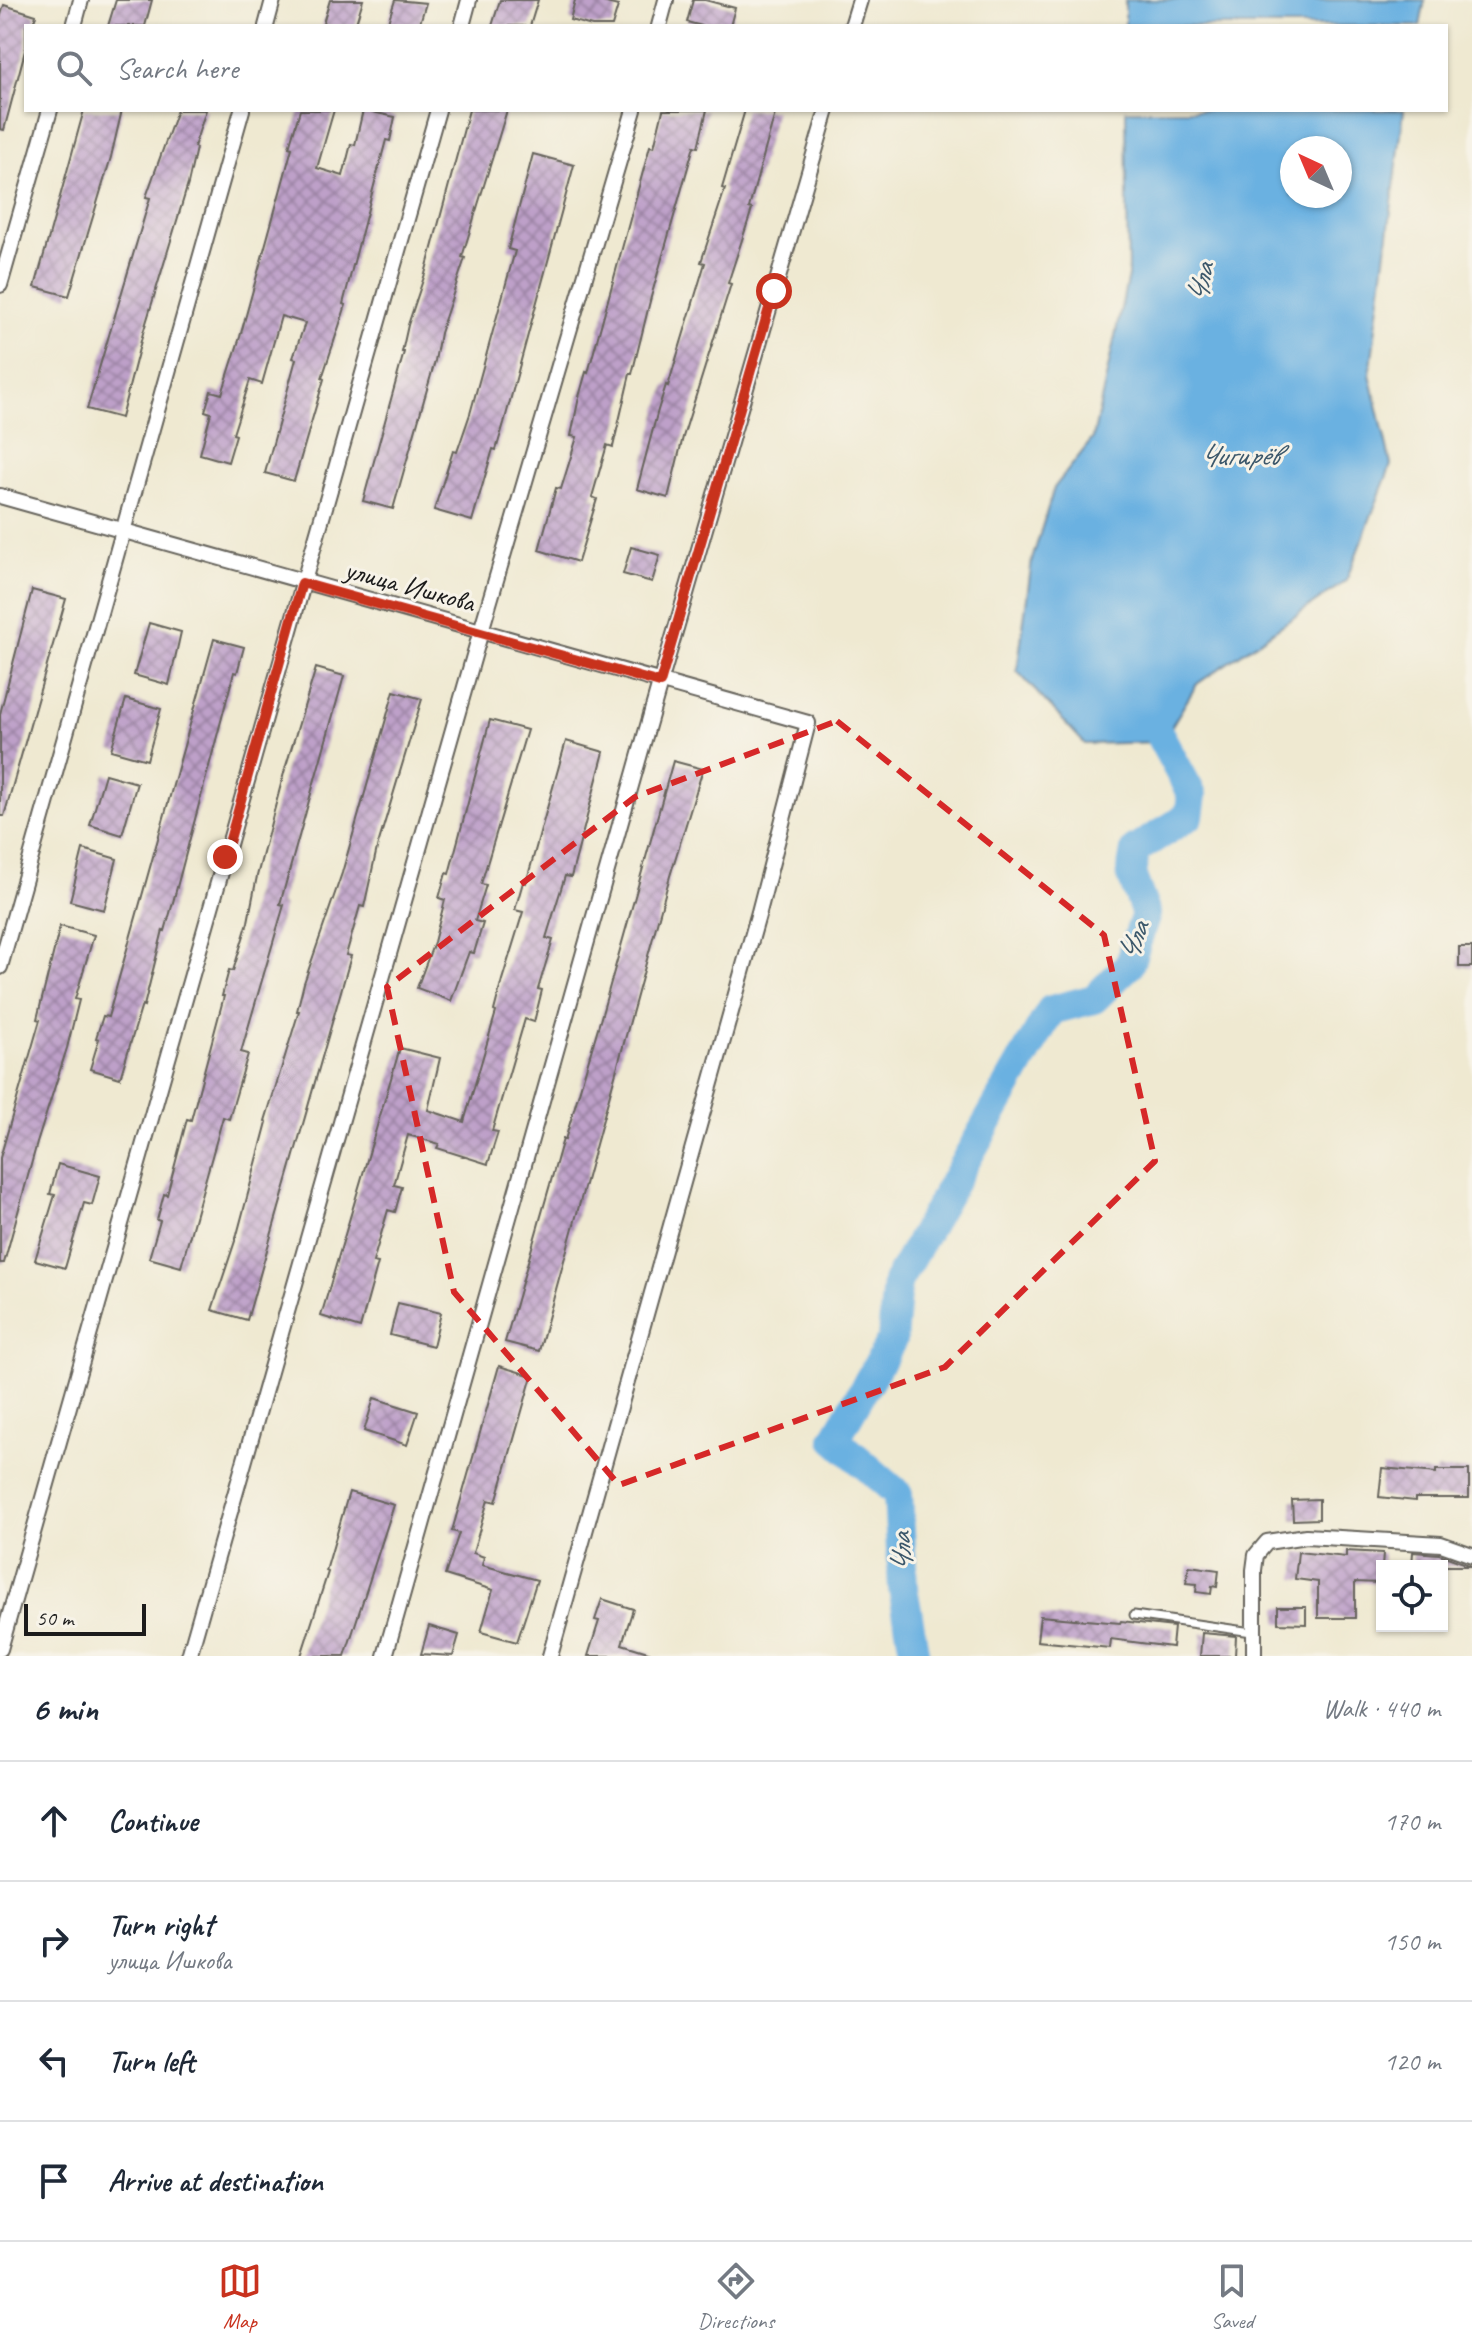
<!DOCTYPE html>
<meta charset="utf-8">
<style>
:root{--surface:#fff;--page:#f6f6f7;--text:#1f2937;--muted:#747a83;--line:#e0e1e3;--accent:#c8321e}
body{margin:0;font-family:Caveat,sans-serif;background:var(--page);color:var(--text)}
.controls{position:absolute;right:24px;bottom:24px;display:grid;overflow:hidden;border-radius:0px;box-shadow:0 2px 6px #0004}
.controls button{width:72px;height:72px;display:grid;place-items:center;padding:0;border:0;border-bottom:2px solid var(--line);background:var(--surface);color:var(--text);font:40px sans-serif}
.compass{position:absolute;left:1280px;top:136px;width:72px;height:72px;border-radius:50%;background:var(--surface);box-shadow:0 2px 6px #0004;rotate:316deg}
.scale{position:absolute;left:24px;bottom:20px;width:122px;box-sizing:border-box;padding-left:8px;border:4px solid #1c1c1c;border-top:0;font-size:22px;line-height:28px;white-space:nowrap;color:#1c1c1c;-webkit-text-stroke:6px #f7f3e8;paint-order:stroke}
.stop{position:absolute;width:24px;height:24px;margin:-18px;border:6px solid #c8321e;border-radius:50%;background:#fff}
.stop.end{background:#c8321e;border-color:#fff;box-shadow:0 2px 8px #0008}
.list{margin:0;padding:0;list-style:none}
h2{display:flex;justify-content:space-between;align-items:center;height:104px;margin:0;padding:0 32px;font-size:34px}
h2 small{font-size:26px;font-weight:400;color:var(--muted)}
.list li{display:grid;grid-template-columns:52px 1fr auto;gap:24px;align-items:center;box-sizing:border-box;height:120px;padding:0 32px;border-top:2px solid var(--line)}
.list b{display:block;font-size:30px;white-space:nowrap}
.list p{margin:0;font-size:26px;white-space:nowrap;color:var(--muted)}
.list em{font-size:26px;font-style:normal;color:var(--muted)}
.icon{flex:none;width:44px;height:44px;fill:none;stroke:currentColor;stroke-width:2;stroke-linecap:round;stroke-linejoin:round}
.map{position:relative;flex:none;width:1472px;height:1656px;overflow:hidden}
.search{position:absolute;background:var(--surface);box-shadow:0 2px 6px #0004;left:24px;right:24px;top:24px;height:88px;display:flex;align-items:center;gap:20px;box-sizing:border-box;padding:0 28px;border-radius:0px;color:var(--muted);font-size:30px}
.sheet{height:584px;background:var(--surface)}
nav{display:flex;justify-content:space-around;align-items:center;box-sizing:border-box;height:112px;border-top:2px solid var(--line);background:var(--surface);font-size:22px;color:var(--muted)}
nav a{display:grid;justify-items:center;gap:4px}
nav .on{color:var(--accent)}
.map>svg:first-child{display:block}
</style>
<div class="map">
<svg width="1472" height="1656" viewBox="0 0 1472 1656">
<defs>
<pattern id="building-cross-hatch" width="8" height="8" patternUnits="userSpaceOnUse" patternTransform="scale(2)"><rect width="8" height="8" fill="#bea0c9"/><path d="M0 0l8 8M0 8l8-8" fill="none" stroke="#9a82a2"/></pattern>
</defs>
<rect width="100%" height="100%" fill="#f7f3e8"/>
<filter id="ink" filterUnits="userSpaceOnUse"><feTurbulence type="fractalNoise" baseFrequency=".0125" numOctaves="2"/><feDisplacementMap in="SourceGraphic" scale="16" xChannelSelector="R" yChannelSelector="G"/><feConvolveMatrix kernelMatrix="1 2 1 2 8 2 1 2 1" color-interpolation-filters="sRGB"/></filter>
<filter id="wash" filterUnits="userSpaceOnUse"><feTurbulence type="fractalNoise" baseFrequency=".006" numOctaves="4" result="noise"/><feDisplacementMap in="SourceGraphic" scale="32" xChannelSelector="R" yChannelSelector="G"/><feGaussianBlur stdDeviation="1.8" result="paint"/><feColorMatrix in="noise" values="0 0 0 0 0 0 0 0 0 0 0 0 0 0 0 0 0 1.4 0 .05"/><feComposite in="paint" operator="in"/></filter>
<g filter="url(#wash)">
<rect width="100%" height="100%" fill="#efe9d1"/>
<path fill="#6bb1e1" stroke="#44667e" stroke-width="2" fill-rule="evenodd" d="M1125,0H1425L1420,26H1125Z
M1126,110H1404L1370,374L1391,465L1346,581L1197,684L1162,742L1085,744L1017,671L1032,560L1054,488L1093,438L1128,276ZM1292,148H1340V196H1292Z"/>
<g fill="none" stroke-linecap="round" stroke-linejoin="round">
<path stroke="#6bb1e1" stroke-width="30" d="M915,1656L903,1588L898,1494L835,1439L892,1340L897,1282L1051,1010L1094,999L1129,965L1146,914L1131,874L1135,850L1189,816L1192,795L1145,708"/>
</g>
<g id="blocks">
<path fill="url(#building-cross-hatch)" d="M116,0H152L145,26H108Z
M330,0H363L355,26H322Z
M395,0L426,3L419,26H403L388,22Z
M500,0H538L530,26H492Z
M575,0H595L618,6L612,26H592L570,20Z
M693,0H705L735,8L730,26H702L687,22Z
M4,5L36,15L33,26H26V47L4,130L0,129V18Z
M84,110H122L111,157L69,296L35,287Z
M177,110H206L194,147L196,148L188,184L143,333L121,418L87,409L150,198L146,197Z
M300,110H334L317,168L343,176L351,144L355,145L363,110L395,117L390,141L386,140L356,254L343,304L346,305L322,378L324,379L294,481L265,473L296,359L293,358L305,323L281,316L262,384L250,380L233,434L236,435L228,462L200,454L211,413L205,411L211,391L222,394L240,337L282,185L292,148L289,147Z
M469,110H507L462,257L465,258L440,333L435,361L393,509L363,501L404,352H402L408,325L425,274Z
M663,110H707L698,147L694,146L651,297L632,374H630L613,447L607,445L592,497L597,499L578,562L539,550L556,488L561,489L577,437L571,436L579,397L586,372L588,373L650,146L654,147Z
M745,110H776L749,208L752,209L728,283L731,284L683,437L668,498L637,489L658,410L666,385L668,386L705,263L701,262L725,189L722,188Z
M533,154L574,165L504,423L496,450L493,449L472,521L434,510L453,451L457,452L470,414L515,251L508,249Z
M631,547L660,555L652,582L623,574Z
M32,590L66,599L4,816H0V714Z
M149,623L181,632L169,685L134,675Z
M214,639L244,647L237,673L234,672L172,906L165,931L163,930L144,1006L142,1005L120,1078L90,1069L99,1039L96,1038L103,1016L108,1017Z
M316,668L344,676L280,904L284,905L241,1052L248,1054L229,1119L223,1117L181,1267L149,1258L160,1221L157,1220L164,1194L167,1195L187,1119L191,1120L224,996H222L229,970L233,971L248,922L257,876L285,769Z
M394,691L422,699L377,848L364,907L360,906L346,955L351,956L247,1320L212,1310L237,1235L267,1122L265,1121L299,1011H297L304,983L342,873Z
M126,699L161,709L147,760L111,750Z
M490,720L527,730L481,884L486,885L475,921L483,923L474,953L469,952L451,1001L417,988L434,942L445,900L439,898L446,873L449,874Z
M566,741L604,752L571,877L565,876L546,938L553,940L538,989L542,990L534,1022L525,1019L492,1131L498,1132L488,1164L437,1148L439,1144L408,1135L394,1185L402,1187L395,1212L388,1210L373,1262L378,1263L360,1328L321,1316L400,1048L440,1058L428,1110L464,1122L496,1012L494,1011L502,980L523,912L515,910L523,882L526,883Z
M673,761L703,769L670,876L539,1351L505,1342L563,1139L565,1140L602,1014Z
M105,774L137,783L122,835L90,825Z
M83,849L117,859L104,910L70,901Z
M60,926L94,935L75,999L79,1000L67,1048L37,1143L4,1263H0V1158L40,1020L37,1019Z
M1459,947H1472V967H1459Z
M58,1164L100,1176L92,1205L84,1203L65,1268L35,1260L55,1195L50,1194Z
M398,1303L441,1313L433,1346L390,1335Z
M499,1366L532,1376L496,1502L488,1500L473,1553L484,1557L482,1565L537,1580L517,1642L481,1632L493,1590L445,1575L459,1533L452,1531Z
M374,1398L418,1412L407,1445L364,1431Z
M1382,1468L1436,1473V1470H1469V1498H1415V1501L1379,1497Z
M349,1492L394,1505L345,1656H301L328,1572L326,1571Z
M1319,1499V1519L1293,1520L1292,1500Z
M1346,1551L1383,1553L1381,1583L1355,1582V1618H1318V1582L1295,1579L1298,1552L1346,1557Z
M1413,1552L1439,1554L1472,1566H1412Z
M1189,1566L1219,1570L1217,1587L1212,1586L1211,1594L1196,1592L1197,1584L1186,1583Z
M602,1599L633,1609L622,1644L651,1653L650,1656H588L599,1621L595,1620Z
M1278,1607H1306V1624L1278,1623Z
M1040,1616L1120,1623L1121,1621L1174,1627L1172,1647L1111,1639L1110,1648L1037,1641Z
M429,1626L459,1635L453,1656L421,1654Z
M1202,1633L1236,1636L1235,1656H1200Z"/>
</g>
</g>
<g filter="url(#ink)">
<use href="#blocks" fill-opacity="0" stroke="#66645b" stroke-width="2"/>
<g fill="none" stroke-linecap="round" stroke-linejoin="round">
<g stroke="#66645b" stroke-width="11">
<path id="lane" d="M1134,1615L1252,1632"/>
</g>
<g stroke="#66645b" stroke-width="18">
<path id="street" d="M74,26L81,0
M266,26L273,0
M462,26L469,0
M659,26L666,0
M852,26L860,0
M0,285L50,110
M0,496L808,723L759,912L550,1656
M0,967L242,110
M0,1649L438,110
M189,1656L481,631L634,110
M385,1656L660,683L827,110
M1254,1656V1570L1256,1555L1267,1542L1306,1536L1441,1544L1472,1555"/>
</g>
<use href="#lane" stroke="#fff" stroke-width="7"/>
<use href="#street" stroke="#fff" stroke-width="14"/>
</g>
</g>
<g fill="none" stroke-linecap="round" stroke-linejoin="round" filter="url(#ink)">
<path stroke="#c8321e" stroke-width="10" d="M225,857L302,583L660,683L774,291"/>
</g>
<path fill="none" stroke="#d62828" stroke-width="6" stroke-dasharray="16 10" stroke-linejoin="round" d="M837,721L1104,935L1155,1161L945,1367L619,1485L454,1292L387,987L635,797Z"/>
<g text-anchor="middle" stroke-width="6" stroke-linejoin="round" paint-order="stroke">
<g font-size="28" fill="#1c1c1c" stroke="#f7f3e8">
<text transform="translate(410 585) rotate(15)" y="10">улица Ишкова</text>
</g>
<g font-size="30" font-style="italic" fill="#3c586b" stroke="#f7f3e8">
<text transform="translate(1200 283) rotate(-78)" y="10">Чла</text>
<text x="1239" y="465">Чигирёв</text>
<text transform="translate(1133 941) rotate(-69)" y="10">Чла</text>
<text transform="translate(901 1553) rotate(-93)" y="10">Чла</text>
</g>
</g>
</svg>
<div class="controls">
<button><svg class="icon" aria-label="locate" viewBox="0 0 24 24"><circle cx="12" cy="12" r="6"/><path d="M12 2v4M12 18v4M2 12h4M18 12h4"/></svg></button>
</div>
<svg class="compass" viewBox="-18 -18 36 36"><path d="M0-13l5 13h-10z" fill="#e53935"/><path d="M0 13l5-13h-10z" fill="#747a83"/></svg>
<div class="scale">50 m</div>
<div class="stop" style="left:774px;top:291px"></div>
<div class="stop end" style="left:225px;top:857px"></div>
<div class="search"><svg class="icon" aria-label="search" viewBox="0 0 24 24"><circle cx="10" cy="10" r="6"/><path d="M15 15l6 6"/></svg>Search here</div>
</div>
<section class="sheet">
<h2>6 min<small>Walk · 440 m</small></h2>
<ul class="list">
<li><svg class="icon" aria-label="ahead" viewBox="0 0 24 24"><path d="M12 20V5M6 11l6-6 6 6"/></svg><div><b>Continue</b></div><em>170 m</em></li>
<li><svg class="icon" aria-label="right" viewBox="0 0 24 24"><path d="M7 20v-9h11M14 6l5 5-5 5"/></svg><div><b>Turn right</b><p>улица Ишкова</p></div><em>150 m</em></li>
<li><svg class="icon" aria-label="left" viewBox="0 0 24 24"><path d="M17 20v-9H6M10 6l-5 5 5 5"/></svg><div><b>Turn left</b></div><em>120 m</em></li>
<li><svg class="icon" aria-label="arrive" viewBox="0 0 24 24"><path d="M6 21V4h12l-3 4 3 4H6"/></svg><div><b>Arrive at destination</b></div></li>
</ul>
</section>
<nav>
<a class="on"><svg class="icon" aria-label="map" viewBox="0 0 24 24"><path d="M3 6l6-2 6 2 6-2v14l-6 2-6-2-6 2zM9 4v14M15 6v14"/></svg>Map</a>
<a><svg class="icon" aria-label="directions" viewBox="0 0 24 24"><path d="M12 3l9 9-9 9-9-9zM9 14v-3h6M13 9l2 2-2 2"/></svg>Directions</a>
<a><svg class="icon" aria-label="saved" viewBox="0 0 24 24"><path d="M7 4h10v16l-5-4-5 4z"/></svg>Saved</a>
</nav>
